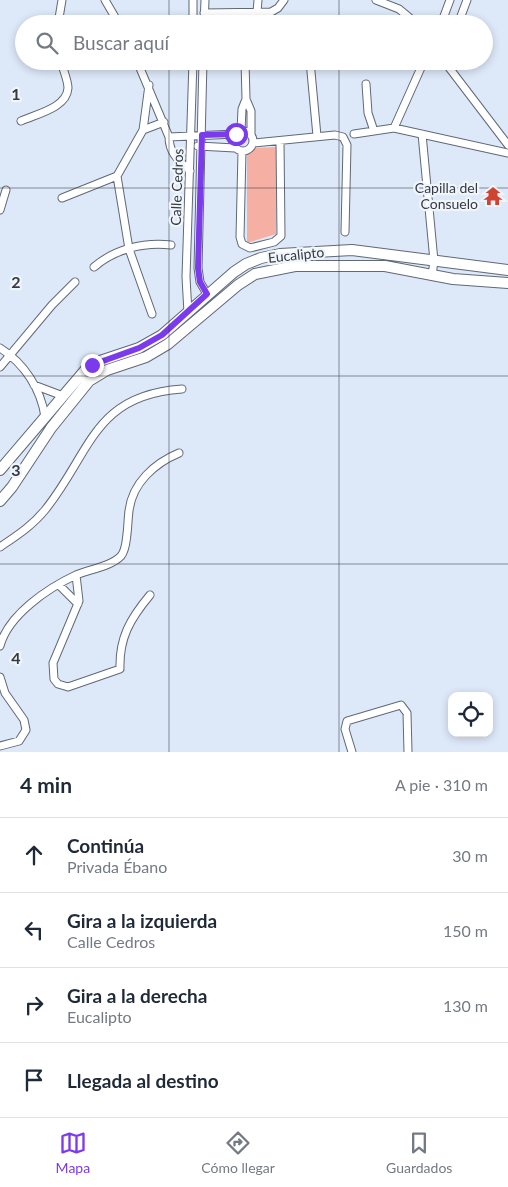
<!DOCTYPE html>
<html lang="es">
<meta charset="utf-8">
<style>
:root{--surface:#fff;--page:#f2f2f3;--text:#1f2937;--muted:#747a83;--line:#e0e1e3;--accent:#7c3aed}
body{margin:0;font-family:Lato,sans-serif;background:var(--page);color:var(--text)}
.controls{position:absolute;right:15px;bottom:15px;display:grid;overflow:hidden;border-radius:10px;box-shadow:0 2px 8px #0003}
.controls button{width:45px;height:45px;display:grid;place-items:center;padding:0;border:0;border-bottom:1px solid var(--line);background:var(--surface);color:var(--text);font:25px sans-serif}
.stop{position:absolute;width:15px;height:15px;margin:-11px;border:4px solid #7c3aed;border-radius:50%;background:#fff}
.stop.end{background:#7c3aed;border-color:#fff;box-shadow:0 1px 5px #0008}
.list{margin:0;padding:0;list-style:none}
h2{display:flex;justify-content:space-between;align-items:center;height:65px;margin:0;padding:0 20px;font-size:21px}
h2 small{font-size:16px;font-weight:400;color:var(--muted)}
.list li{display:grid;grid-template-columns:32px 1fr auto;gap:15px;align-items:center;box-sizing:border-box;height:75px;padding:0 20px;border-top:1px solid var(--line)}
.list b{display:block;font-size:19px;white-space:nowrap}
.list p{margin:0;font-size:16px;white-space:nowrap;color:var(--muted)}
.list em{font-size:16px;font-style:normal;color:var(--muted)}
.icon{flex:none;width:28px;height:28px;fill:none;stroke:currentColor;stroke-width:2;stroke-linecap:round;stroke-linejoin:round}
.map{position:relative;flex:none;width:508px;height:752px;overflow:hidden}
.search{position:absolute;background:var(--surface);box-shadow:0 2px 8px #0003;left:15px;right:15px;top:15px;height:55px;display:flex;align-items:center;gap:12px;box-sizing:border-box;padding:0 18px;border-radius:28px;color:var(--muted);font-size:19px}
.sheet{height:365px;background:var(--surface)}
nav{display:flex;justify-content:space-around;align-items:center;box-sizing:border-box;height:70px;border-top:1px solid var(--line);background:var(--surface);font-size:14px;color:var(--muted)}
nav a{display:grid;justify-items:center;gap:2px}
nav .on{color:var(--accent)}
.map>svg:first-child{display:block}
</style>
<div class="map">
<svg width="508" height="752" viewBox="0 0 508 752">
<rect width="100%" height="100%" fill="#dde8f9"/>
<path fill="#f5b0a3" d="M277,147L276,234L247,243V152L254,148Z"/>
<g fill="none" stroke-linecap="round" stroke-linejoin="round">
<g stroke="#5f6977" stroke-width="9">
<path id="street" d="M105,0L119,24
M376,0L399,9L417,24
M257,12L258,0
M204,13L271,12L278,8L284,0
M58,24L62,0
M193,24V0
M204,24L205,0
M441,24L450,0
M458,24L467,0
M137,61L169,137C169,153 179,161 190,171
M203,61L198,268L200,282L207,294
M310,61L317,136
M444,61L508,145
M366,84L368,113L374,131
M246,99L251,111V135
M21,121C36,114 67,108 68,88C68,80 63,70 61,61
M394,128L424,61
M143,130L164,122
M233 141a10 10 0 1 1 20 0a10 10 0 1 1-20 0Z
M241,131L242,109L246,99L245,61
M354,134L394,128L508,153
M422,134L434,261L432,275
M169,137L236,134
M253,143L335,135L343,137L347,145L345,232
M198,146L235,148
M242,151L240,237L242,244L250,248L274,242L281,236L280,141
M117,176L129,249L152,314
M62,198L117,176L143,130L149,85
M0,210L6,190
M94,267C115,249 143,242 171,245
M188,313L186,277L193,61
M0,348C24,363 41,389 45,417
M0,367L52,305L75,282
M34,385L63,396
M0,547C16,536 32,526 45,510C91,453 93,395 182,389
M76,575L79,601L53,663L54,679L58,684L68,687L120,669C119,638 130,619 150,595
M59,585L78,604
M0,646C8,615 48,588 76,575C90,569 110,567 121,556C126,550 126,541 127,534C128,526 128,518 129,511C132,483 155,463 179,453
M0,677L5,693L24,720L26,730L19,741L0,746
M352,752L345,729L347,721L401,705L407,713L408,752"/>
</g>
<g stroke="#5f6977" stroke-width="12">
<path id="secondary" d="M0,470L87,368L97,362L139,348L162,335L234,272L246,264L261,258L280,254L352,250L508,270
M0,501L12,487L51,428L89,381L107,370L146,357L168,344L238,285L255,274L295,266H385L453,279L508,283"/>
</g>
<use href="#street" stroke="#fff" stroke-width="7"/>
<use href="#secondary" stroke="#fff" stroke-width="10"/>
</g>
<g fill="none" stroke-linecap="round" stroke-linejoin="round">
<path stroke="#7c3aed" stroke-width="6" d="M92,365L139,348L162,335L207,294L200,282L198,268L202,135L236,134"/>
</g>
<path fill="none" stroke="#363a41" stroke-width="1" stroke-opacity="0.55" d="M169,0V24M339,0V24M169,61V752M339,61V752M0,188H508M0,376H508M0,564H508"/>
<defs>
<g id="temple-bare" transform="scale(1.5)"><path d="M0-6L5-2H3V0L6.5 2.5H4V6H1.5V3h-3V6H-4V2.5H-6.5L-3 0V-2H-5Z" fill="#d04330" stroke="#f0f5fc" stroke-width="2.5" paint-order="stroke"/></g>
</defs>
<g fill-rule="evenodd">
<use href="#temple-bare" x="493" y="196"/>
</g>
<g text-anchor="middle" stroke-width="4.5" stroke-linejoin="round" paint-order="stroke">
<g font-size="14" fill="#363a41" stroke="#f0f5fc">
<text transform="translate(177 187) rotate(-88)" y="5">Calle Cedros</text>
<text transform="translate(296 255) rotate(-6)" y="5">Eucalipto</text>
</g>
<g font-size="14" fill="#363a41" stroke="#f0f5fc" text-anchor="end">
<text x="478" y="193">Capilla del<tspan x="478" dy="16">Consuelo</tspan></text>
</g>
</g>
<g font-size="16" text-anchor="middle" font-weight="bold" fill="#363a41" stroke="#f0f5fc" stroke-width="4.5" stroke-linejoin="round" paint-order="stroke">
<text x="16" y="100">1</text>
<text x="16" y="288">2</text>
<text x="16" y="476">3</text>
<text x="16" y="664">4</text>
</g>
</svg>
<div class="controls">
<button><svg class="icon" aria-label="locate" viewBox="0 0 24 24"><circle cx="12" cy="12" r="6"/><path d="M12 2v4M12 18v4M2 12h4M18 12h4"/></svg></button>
</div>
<div class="stop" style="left:236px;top:134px"></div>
<div class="stop end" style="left:92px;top:365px"></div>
<div class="search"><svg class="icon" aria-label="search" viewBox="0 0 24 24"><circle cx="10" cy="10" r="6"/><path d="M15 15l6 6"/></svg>Buscar aquí</div>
</div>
<section class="sheet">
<h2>4 min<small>A pie · 310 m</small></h2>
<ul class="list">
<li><svg class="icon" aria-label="ahead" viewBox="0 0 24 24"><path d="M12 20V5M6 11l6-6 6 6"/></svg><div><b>Continúa</b><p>Privada Ébano</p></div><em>30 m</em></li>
<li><svg class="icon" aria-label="left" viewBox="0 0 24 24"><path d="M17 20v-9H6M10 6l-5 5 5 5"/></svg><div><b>Gira a la izquierda</b><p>Calle Cedros</p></div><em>150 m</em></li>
<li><svg class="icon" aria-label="right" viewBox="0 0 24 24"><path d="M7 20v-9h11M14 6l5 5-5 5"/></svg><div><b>Gira a la derecha</b><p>Eucalipto</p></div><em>130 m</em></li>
<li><svg class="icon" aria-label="arrive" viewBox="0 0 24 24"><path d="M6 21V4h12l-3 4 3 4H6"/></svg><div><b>Llegada al destino</b></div></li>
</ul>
</section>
<nav>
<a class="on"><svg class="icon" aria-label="map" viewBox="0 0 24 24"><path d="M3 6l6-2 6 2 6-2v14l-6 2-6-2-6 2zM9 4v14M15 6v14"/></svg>Mapa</a>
<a><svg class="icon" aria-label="directions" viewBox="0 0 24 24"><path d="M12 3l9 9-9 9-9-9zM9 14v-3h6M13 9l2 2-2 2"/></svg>Cómo llegar</a>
<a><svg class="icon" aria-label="saved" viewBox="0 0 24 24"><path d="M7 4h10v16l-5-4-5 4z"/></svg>Guardados</a>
</nav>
